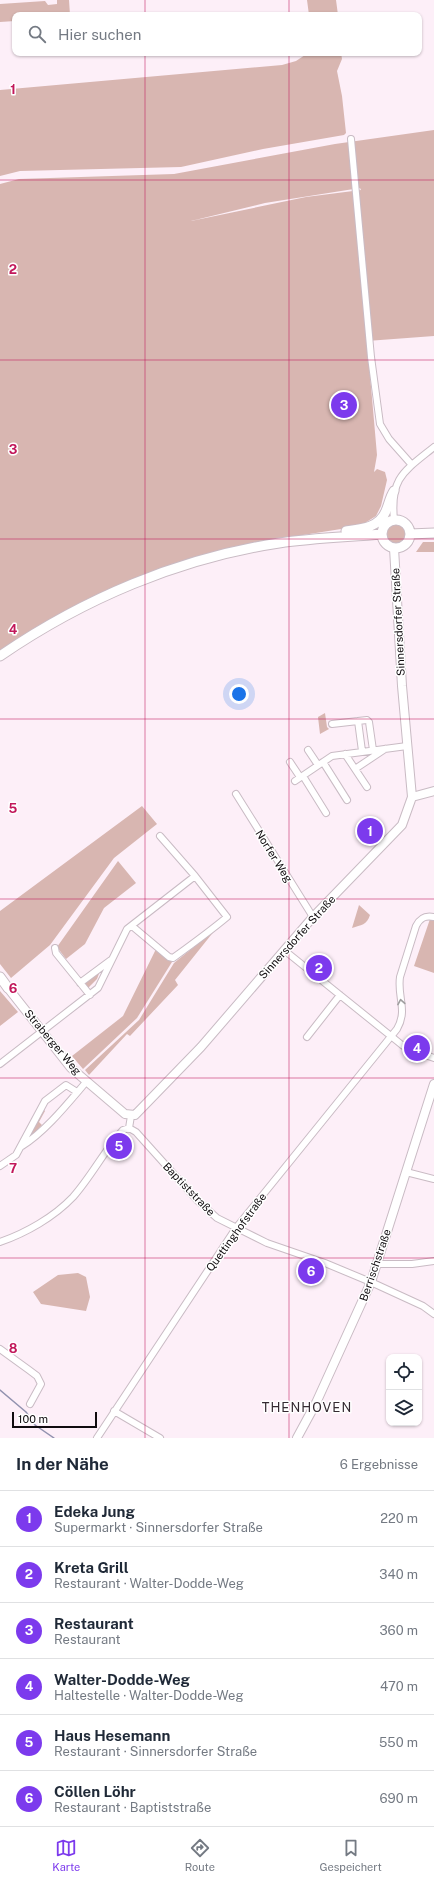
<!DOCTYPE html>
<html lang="de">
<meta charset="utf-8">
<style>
:root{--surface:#fff;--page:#f6f6f7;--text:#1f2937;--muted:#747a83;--line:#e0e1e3;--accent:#7c3aed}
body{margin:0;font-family:"Public Sans",sans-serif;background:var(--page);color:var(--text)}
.controls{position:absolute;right:12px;bottom:12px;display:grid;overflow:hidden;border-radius:8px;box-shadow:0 1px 3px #0004}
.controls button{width:36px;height:36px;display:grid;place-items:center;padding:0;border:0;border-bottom:1px solid var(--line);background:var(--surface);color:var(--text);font:20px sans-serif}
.scale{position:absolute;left:12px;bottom:10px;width:85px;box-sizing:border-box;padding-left:4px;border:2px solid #100c0f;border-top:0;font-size:11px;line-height:14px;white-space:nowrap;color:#100c0f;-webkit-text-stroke:3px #fff;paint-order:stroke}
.you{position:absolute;left:239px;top:694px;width:14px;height:14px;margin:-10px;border:3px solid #fff;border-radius:50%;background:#1a73e8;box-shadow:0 0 0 6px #1a73e833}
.badge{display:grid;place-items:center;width:26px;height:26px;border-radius:50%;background:var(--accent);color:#fff;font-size:13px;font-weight:700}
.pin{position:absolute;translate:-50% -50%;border:2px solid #fff;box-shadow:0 1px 4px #0006}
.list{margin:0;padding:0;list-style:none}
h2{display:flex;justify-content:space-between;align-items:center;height:52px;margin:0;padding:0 16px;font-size:17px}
h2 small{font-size:13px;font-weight:400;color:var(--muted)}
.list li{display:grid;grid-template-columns:26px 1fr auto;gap:12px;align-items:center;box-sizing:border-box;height:56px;padding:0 16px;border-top:1px solid var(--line)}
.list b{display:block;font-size:15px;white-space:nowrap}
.list p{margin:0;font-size:13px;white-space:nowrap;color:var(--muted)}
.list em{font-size:13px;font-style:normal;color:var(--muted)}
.icon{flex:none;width:22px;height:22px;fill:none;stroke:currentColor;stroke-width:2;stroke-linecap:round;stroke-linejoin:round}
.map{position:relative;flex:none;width:434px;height:1438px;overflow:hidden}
.search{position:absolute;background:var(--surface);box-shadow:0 1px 3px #0004;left:12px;right:12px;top:12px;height:44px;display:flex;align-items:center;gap:10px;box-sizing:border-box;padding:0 14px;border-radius:8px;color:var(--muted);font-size:15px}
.sheet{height:388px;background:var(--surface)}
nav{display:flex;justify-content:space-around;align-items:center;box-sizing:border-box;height:56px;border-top:1px solid var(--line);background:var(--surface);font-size:11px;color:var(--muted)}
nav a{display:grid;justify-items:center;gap:2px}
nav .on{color:var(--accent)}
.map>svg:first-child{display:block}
</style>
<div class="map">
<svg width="434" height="1438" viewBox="0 0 434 1438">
<rect width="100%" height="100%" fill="#fdeff8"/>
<path fill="#d8b6b1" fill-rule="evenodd" d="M57,0H69L70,15H15V21L0,22V4L45,1L48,5L57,4Z
M307,0H336L338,15H309Z
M308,53H341L342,59L337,71L342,96L346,133L344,135L263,149L181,167L20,171L0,176V90L282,65L296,61Z
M434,130V336L367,341L377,455L374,472L377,469L385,472L387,480L381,506L376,516L360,526L253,543L182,563L0,652V184L19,179L174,174L335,144ZM360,188L361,190L306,197L191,221L265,203Z
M384 534a11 11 0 1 1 22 0a11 11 0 1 1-22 0Z
M423,542H434V552H416Z
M325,713L327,727L329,729L320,734L318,717Z
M142,806L157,824L114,858L50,945L11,978L0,964V911Z
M118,861L136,883L104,908L85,944L66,959L57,947Z
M359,905L370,915C367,925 361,925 352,928Z
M430,919L434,920V973L414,966Z
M215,930L175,980L178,985L130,1036L127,1034L89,1075L85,1070L139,1020L174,963Z
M156,949L172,962L137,1018L83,1069L72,1056L123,1016Z
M100,971L97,979L88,988L85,985L86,982Z
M0,991L18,1012L0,1026Z
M44,1110L45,1111L39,1122L42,1125L29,1139L28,1138Z
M78,1273L86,1277L90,1297L86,1311L41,1304L33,1292L58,1275Z"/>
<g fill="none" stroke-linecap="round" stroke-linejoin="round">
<path stroke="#9292af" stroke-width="1.5" d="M0,1390L26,1412L35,1425L54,1438"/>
<g stroke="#c9bbc4" stroke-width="8">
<path id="minor" d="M351,139L371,357L380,424L389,439L412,465
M394,520C390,478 403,472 434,447
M332,724L358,721
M308,750L318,765
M362,751L358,721L367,720L369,722L373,750
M345,754L367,787
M290,762L300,777
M323,762L347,800
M355,769L385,749
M303,776L326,813
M295,781L332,756L407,746
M236,794L313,917
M160,836L195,876
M55,948L56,953L90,995
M284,950L402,1045L410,1050L434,1058
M80,983L111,960
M307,1037L340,995
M0,1064L98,988L127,929L195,876L227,917C209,932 191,945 173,958L169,957L132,926
M129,1128L136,1132L198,1201L217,1218L267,1243L325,1263L373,1283L423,1306L434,1314
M22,1146C46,1131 68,1103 87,1081
M0,1166L16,1155L45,1101L66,1085L77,1092
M406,1172L434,1179
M0,1242C26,1233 54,1217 73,1197C89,1179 101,1157 116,1138L123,1130L129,1128L131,1116
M377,1264H412L434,1261
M0,1349L29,1370L37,1376L41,1384L30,1404
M114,1411L160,1438
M97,1438L236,1228L397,1029C408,1010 397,997 400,977L416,926C420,918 425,915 434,917"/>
</g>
<g stroke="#c9bbc4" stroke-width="10">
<path id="tertiary" d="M412,797L434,791
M8,988L71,1068L125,1114L135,1115L201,1047L313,917L402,825L412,797L402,686L394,548
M297,1438L316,1403L371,1282L434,1084"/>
</g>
<g stroke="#c9bbc4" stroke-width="11">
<path id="secondary" d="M382 534a14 14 0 1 1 28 0a14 14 0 1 1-28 0Z
M346,531C361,529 379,528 386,511C389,504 390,497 394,491
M410,534L434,533
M0,656C83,599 179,558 279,543C313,538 348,537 382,534
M0,977L8,988"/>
</g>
<use href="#minor" stroke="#fff" stroke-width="6"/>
<use href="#tertiary" stroke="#fff" stroke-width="8"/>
<use href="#secondary" stroke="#fff" stroke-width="9"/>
</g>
<defs><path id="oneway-chevron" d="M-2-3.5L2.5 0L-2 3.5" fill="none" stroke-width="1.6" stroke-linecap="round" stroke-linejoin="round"/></defs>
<use stroke="#9f9e9f" href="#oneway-chevron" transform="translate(401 1002) rotate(-100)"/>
<path fill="none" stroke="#c2185b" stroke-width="1" stroke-opacity="0.55" d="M145,0V15M289,0V15M145,53V1438M289,53V1438M0,180H434M0,360H434M0,539H434M0,719H434M0,899H434M0,1078H434M0,1258H434"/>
<g text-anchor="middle" stroke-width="3" stroke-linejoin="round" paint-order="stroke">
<g font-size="11" fill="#100c0f" stroke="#fff">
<text transform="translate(398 622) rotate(-93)" y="4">Sinnersdorfer Straße</text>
<text transform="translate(274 856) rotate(58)" y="4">Norfer Weg</text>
<text transform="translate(297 937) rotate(-48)" y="4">Sinnersdorfer Straße</text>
<text transform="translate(53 1042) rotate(50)" y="4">Straberger Weg</text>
<text transform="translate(189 1189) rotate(46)" y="4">Baptiststraße</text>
<text transform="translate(236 1232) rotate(-54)" y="4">Quettinghofstraße</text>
<text transform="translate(375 1265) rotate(-71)" y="4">Berrischstraße</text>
</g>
<g font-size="13" letter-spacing="1" fill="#342a31" stroke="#fff">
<text x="307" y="1412">THENHOVEN</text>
</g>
</g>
<g font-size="13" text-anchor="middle" font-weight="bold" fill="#c2185b" stroke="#fff" stroke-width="3" stroke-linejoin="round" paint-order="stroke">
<text x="13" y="94">1</text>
<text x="13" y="274">2</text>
<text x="13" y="454">3</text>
<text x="13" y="634">4</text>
<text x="13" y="813">5</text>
<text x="13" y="993">6</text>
<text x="13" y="1173">7</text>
<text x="13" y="1353">8</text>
</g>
</svg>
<div class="controls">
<button><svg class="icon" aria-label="locate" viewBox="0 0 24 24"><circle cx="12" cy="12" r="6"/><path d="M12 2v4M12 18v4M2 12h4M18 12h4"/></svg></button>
<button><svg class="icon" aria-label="layers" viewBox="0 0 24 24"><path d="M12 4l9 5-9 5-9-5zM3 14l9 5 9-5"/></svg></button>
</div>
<div class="scale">100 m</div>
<div class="you"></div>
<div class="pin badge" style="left:370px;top:831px">1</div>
<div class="pin badge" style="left:319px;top:968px">2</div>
<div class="pin badge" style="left:344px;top:405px">3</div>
<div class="pin badge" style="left:417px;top:1048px">4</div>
<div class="pin badge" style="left:119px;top:1146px">5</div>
<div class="pin badge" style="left:311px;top:1271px">6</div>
<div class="search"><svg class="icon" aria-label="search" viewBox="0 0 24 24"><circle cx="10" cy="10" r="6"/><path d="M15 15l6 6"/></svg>Hier suchen</div>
</div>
<section class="sheet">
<h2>In der Nähe<small>6 Ergebnisse</small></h2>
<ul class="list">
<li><span class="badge">1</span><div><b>Edeka Jung</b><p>Supermarkt · Sinnersdorfer Straße</p></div><em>220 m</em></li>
<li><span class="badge">2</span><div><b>Kreta Grill</b><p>Restaurant · Walter-Dodde-Weg</p></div><em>340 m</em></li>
<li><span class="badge">3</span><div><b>Restaurant</b><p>Restaurant</p></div><em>360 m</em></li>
<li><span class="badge">4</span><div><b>Walter-Dodde-Weg</b><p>Haltestelle · Walter-Dodde-Weg</p></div><em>470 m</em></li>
<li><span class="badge">5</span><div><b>Haus Hesemann</b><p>Restaurant · Sinnersdorfer Straße</p></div><em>550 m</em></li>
<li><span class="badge">6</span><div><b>Cöllen Löhr</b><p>Restaurant · Baptiststraße</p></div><em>690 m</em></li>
</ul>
</section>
<nav>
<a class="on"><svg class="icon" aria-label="map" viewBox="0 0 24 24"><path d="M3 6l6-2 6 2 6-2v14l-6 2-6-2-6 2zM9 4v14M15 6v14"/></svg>Karte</a>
<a><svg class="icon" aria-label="directions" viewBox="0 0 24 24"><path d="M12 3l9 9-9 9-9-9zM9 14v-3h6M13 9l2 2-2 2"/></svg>Route</a>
<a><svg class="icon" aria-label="saved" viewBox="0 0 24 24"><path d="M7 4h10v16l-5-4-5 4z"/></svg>Gespeichert</a>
</nav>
